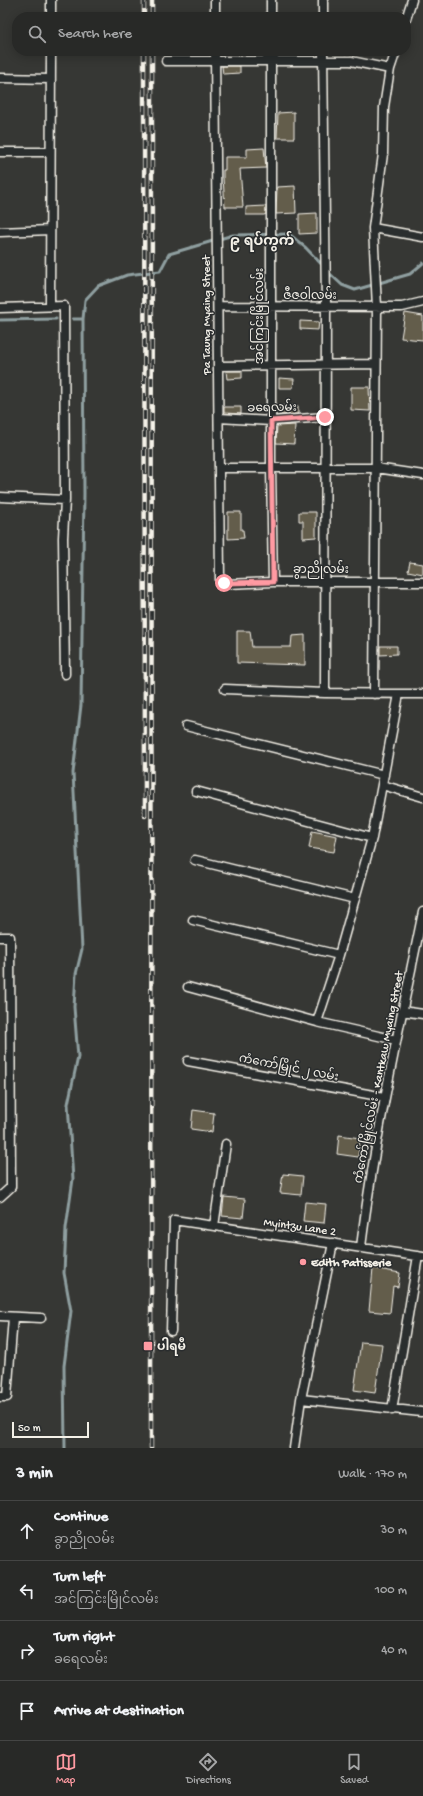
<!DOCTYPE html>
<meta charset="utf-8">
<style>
:root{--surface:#282927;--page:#30312f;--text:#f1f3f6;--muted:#a5a6a7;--line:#444544;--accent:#ff9aa2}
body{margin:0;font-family:"Gochi Hand","Noto Sans Myanmar",sans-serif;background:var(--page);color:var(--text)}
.scale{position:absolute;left:12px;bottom:10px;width:77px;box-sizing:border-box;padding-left:4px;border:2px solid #f4f1e8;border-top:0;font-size:11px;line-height:14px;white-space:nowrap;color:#f4f1e8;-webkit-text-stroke:3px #2a2d2e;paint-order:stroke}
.stop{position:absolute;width:12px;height:12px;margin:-9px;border:3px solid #ff9aa2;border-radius:50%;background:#fff}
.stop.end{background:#ff9aa2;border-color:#fff;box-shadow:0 1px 4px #0008}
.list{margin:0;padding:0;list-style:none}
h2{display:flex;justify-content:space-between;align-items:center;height:52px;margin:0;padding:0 16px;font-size:17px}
h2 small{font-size:13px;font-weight:400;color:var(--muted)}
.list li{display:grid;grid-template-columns:26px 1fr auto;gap:12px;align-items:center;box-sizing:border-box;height:60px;padding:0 16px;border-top:1px solid var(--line)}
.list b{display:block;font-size:15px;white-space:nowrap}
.list p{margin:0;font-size:13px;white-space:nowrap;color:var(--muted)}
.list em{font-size:13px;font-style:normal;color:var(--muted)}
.icon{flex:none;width:22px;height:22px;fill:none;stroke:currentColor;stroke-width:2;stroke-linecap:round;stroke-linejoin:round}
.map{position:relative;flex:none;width:423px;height:1448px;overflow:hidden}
.search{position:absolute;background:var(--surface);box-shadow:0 2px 10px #0003;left:12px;right:12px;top:12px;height:44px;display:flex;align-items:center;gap:10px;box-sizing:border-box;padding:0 14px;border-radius:16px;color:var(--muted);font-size:15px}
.sheet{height:292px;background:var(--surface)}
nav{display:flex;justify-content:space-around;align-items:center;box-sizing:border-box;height:56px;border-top:1px solid var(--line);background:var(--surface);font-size:11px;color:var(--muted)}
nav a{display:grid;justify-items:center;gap:2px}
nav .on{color:var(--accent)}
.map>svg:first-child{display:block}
</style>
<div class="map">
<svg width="423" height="1448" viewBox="0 0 423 1448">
<rect width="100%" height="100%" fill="#363734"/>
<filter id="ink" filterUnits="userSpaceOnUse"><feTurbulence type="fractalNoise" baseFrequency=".025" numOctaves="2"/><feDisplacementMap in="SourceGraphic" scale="8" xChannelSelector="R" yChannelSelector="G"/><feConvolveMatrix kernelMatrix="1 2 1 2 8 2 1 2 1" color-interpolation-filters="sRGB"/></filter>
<g filter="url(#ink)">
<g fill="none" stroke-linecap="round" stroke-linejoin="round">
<path stroke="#8f9fa0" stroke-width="3" d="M327,271L342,285L355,290L410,274L423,263
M73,319H83
M0,320L56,319
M65,1448L64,1366L71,1311L64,1273L66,1228L73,1179L68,1104L78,1057L74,1007L76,974L82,949L73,773L81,705L84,494L83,319L85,300L98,286L127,275L160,271L169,254L233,235L289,234L306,248L324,267"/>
</g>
<path fill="#645d4c" stroke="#f4f1e8" d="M222,66H240V73L223,74Z
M294,112V138H277L278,113Z
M264,148L266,168L240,169L243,207H225L223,178V170H225V157H247V149Z
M295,186L296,213L276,214L277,187Z
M266,206V214L264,215H246V207Z
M317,213V233L299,234V214Z
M405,313L423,316V340L401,338Z
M300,321L319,322L318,330L300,329Z
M226,371H242V378L227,379Z
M279,378L294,379L293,388H279Z
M351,387H369L370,411L351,410Z
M280,406H298V414L279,415Z
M224,407H241V414L224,413Z
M295,425L294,444L276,443L277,426Z
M228,512H241V530H243L244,538L228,539Z
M299,512H316V537L303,538V521H299Z
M410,562L423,564V574L408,571Z
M237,631H250L252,647H291L292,636L305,635V665L237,663Z
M380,646H397V654L380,655Z
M312,831L337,836L334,852L309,848Z
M193,1110L214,1113L212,1132L191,1129Z
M339,1135L360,1138L358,1157L337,1154Z
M283,1174L303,1176L301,1195L280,1193Z
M224,1197L245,1199L243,1218L222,1216Z
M305,1202L326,1204L324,1223L303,1221Z
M373,1268L400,1273L398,1287L393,1286L390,1313L369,1311Z
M361,1342L382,1344L375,1393L354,1390Z"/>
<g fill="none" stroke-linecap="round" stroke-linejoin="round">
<g stroke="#f4f1e8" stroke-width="11">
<path id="minor" d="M271,0V17
M51,17V0
M215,17V0
M323,17V0
M406,19L412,0
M215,51L220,580L224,583L228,584L273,582H423
M271,51V468L273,582
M323,51L326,307L325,693
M166,61H351L390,69
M0,78L51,79
M0,152H50
M373,228L423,237
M0,232L50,230
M50,306L51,51
M218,306L402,307L423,302
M0,308L64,306L65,500L63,538L65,674
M218,366L376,364
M219,418L271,421L325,417
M219,468H376L423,475
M0,497L65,500
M225,689L325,693L423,694
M374,694L377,307L373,228L383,154L384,107L390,69L396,51
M186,726L384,775
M382,785L423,797
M196,791L372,838
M195,860L355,899
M193,920L339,955
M0,937H10L11,1187L0,1197
M188,987L317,1022L396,1040
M402,1011L423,1014
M317,1022L339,955L372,838L399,694
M188,1061L384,1097
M214,1226L226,1144
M361,1247C375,1134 400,1024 423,912
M0,1316L41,1318
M171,1331L174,1220L423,1257
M0,1397H7L13,1317
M301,1399L421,1412
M392,1410L418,1256
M294,1448L301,1399L333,1243"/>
</g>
<use href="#minor" stroke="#2a2d2e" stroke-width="8"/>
<g stroke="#f4f1e8" stroke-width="4.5">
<path id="rail" d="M144,0V17
M152,17V0
M144,51L145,816
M151,1448L152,51"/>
</g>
<use href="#rail" stroke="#2a2d2e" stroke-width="3" stroke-dasharray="9" stroke-linecap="butt"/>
</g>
</g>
<g fill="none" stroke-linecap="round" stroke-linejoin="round" filter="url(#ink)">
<path stroke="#ff9aa2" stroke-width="5" d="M224,583L273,582L271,421L325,417"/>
</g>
<g fill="#ff9aa2" stroke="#2a2d2e" stroke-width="1.5">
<circle cx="303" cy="1262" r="4"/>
<rect x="143" y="1341" width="10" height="10" rx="2"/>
</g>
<g text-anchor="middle" stroke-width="3" stroke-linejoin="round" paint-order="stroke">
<g font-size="12" fill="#f4f1e8" stroke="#2a2d2e">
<text x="310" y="299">ဇီဇဝါလမ်း</text>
<text transform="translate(206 315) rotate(-90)" y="4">Pa Taung Myaing Street</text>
<text transform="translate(259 316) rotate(-90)" y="4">အင်ကြင်းမြိုင်လမ်း</text>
<text transform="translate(272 407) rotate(-1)" y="4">ခရေလမ်း</text>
<text x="321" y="573">ခွာညိုလမ်း</text>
<text transform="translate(289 1067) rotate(11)" y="4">ကံကော်မြိုင် ၂ လမ်း</text>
<text transform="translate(378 1077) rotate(-79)" y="4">ကံကော်မြိုင်လမ်း - Kantkaw Myaing Street</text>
<text transform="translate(300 1226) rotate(8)" y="4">Myintzu Lane 2</text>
</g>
<g font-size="12" font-weight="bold" fill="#f4f1e8" stroke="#2a2d2e" text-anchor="start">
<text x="311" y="1266">Edith Patisserie</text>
<text x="157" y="1350">ပါရမီ</text>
</g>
<g font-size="14" font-weight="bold" fill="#f4f1e8" stroke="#2a2d2e">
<text x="262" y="245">၉ ရပ်ကွက်</text>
</g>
</g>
</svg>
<div class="scale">50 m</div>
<div class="stop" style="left:224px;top:583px"></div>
<div class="stop end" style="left:325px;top:417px"></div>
<div class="search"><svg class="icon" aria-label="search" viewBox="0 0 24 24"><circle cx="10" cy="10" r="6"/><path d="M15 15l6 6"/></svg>Search here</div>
</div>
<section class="sheet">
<h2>3 min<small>Walk · 170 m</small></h2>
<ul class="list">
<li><svg class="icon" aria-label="ahead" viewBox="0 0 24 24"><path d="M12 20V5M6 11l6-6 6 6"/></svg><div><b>Continue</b><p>ခွာညိုလမ်း</p></div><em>30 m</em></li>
<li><svg class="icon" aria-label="left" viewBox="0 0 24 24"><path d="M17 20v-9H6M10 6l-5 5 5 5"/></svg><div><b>Turn left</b><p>အင်ကြင်းမြိုင်လမ်း</p></div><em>100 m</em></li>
<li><svg class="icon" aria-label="right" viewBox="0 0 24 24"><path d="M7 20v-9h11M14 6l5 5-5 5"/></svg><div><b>Turn right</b><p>ခရေလမ်း</p></div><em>40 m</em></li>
<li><svg class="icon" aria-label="arrive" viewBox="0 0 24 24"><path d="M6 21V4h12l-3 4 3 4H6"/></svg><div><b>Arrive at destination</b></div></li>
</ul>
</section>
<nav>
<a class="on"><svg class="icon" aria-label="map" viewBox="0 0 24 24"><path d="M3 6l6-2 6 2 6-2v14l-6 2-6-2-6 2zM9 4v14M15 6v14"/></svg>Map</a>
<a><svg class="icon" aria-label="directions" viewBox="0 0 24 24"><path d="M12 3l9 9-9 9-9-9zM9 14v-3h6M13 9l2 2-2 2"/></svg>Directions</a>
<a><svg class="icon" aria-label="saved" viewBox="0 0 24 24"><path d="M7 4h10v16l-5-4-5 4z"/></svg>Saved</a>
</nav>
